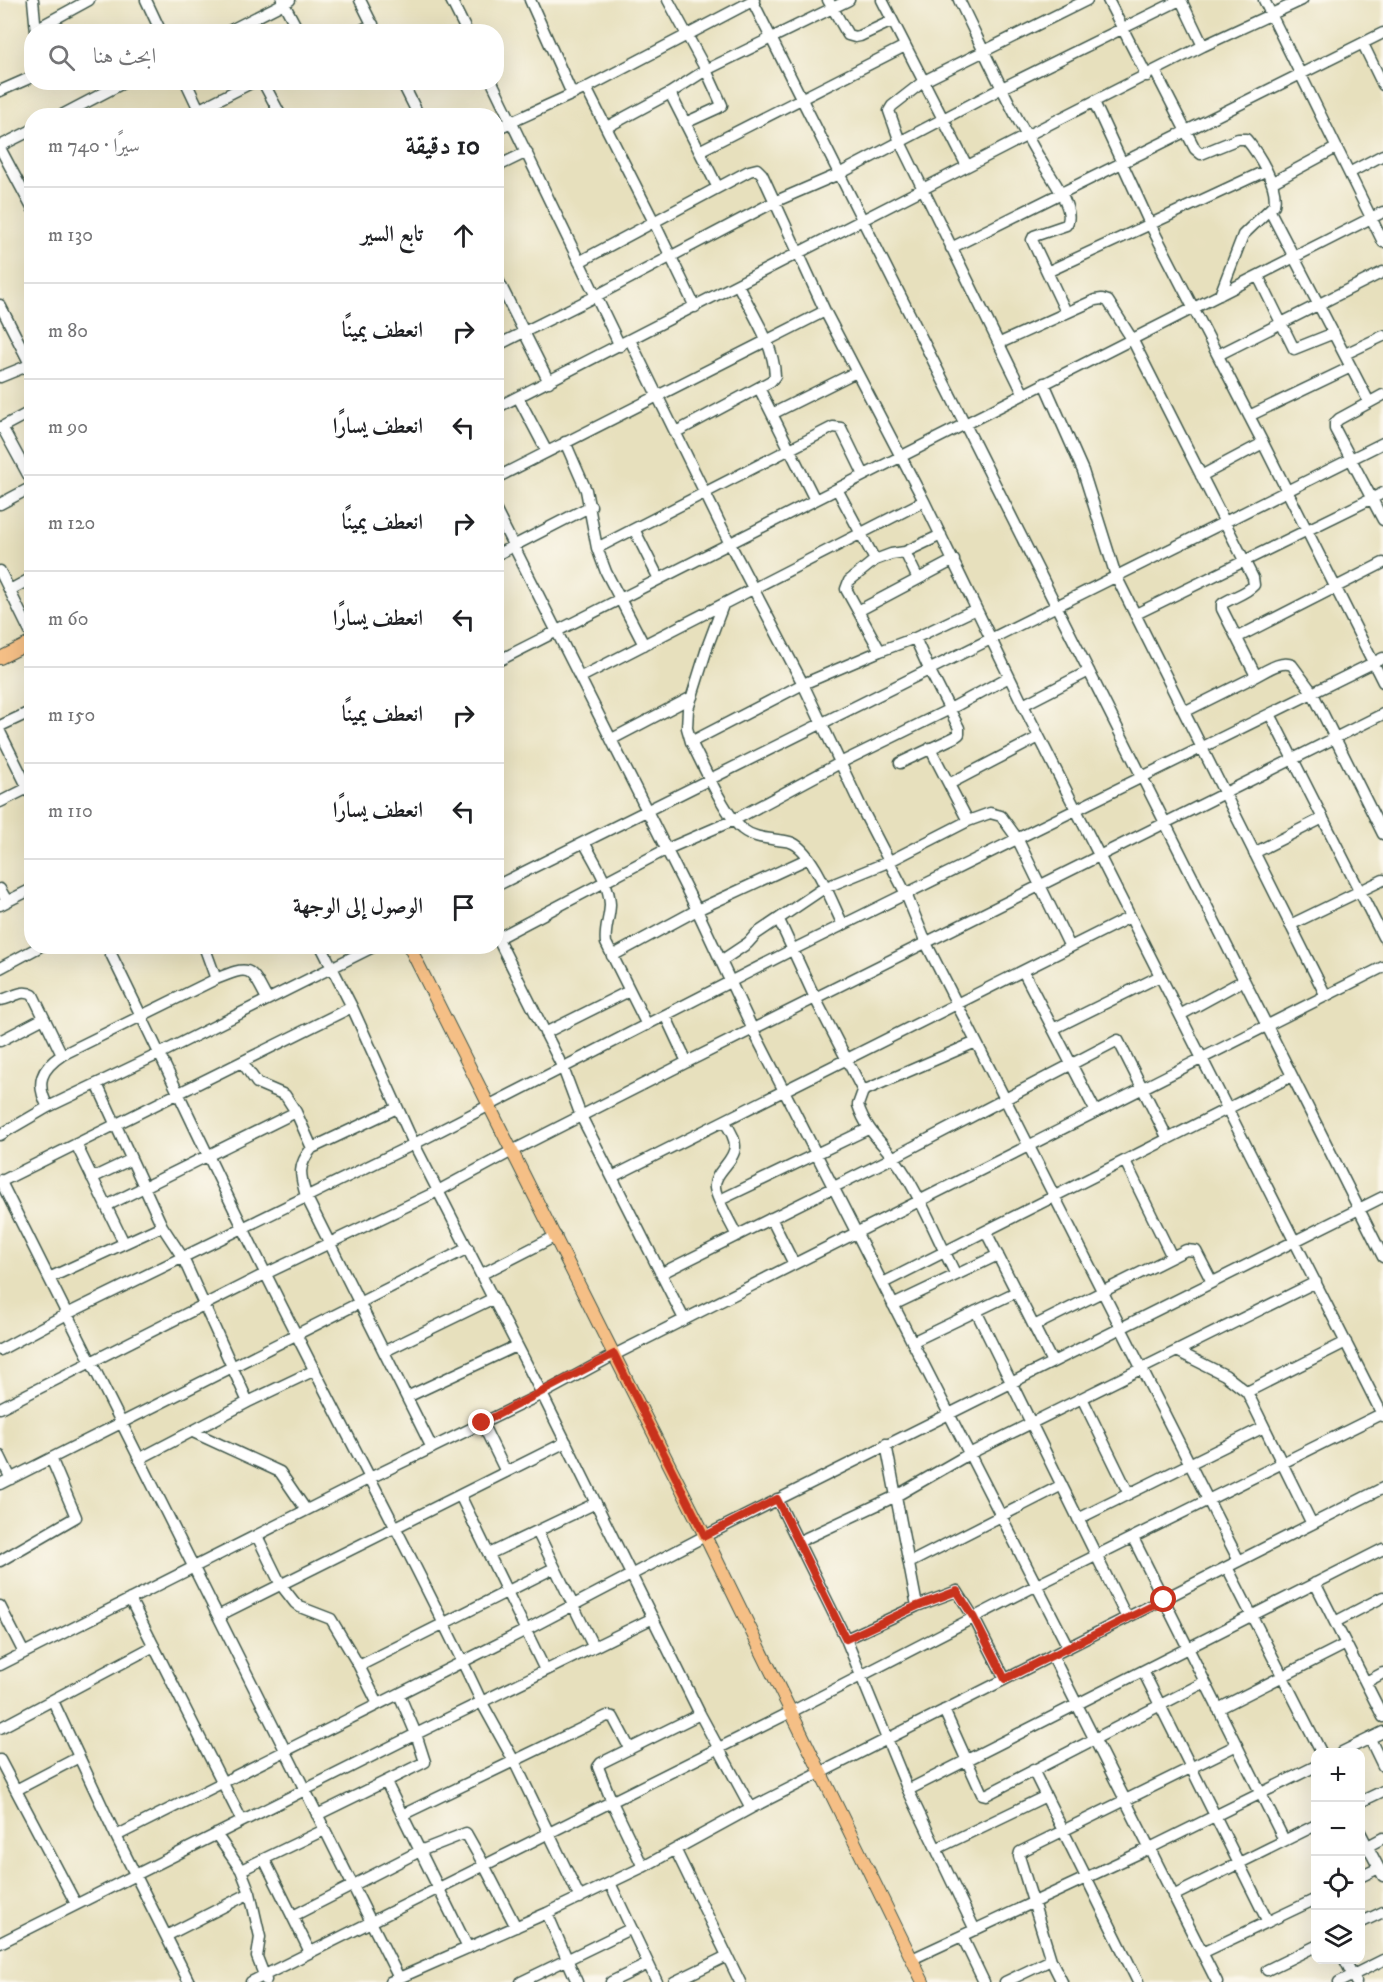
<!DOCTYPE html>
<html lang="ar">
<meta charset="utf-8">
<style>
:root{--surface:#fff;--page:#f2f2f2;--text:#202124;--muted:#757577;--line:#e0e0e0}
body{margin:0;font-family:"IM FELL DW Pica",Amiri,serif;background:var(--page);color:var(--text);direction:rtl}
.controls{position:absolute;right:18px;bottom:18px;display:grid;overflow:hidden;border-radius:12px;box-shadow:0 6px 24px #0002}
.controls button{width:54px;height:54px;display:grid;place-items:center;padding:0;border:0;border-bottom:2px solid var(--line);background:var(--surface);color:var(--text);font:30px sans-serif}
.stop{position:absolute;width:18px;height:18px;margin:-14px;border:4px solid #c8321e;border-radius:50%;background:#fff}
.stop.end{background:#c8321e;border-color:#fff;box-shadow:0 2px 6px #0008}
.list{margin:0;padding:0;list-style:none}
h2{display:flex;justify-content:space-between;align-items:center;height:78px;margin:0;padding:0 24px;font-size:26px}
h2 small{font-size:20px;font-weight:400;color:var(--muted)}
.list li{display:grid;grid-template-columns:39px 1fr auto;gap:18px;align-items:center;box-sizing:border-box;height:96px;padding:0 24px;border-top:2px solid var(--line)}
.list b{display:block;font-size:22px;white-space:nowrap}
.list em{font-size:20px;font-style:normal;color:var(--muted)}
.icon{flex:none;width:33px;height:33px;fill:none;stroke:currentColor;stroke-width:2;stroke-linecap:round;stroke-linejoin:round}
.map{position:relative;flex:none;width:1383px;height:1982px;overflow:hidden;direction:ltr}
.search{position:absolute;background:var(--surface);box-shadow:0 6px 24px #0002;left:24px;top:24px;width:480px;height:66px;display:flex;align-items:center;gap:15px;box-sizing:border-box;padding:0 21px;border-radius:24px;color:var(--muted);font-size:22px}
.panel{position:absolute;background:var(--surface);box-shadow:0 6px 24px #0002;left:24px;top:108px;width:480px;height:846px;border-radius:24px;direction:rtl}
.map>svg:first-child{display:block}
</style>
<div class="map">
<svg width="1383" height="1982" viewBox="0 0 1383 1982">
<rect width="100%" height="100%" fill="#fbf7ec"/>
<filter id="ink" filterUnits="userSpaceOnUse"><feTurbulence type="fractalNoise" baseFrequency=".0167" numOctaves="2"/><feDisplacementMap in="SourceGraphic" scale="12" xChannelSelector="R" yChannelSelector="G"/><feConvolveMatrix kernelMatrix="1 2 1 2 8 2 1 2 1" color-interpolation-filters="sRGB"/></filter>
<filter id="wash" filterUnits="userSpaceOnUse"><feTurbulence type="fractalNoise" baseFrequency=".008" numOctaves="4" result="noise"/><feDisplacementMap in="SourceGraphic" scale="24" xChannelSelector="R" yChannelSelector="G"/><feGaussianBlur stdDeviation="1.35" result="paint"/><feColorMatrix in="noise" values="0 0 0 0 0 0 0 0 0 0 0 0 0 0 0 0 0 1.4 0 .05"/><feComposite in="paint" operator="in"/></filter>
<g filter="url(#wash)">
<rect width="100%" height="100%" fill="#e7e0bd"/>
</g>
<g filter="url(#ink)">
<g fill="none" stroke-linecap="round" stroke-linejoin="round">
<g stroke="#3d5549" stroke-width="13">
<path id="minor" d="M33,0L36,32
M146,0L161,32
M282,0L299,32
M360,0L376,32
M451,0L467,32
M530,0L572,94
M668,0L706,70L722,105L718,108L685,123
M752,0L1383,1257
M828,0L848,35L855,37L860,36L892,21
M882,0L967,166
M959,0C986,55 1011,111 1043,164C1051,176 1077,212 1066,225L1034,236L1032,240L1066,312
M1108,0L1147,76
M1181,0L1203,46
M1264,0L1383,242
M36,29L89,0
M227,32L290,0
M358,32L373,24
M1363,44L1383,85
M1155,71L1195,149L1201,154L1238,139H1246C1258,153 1279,186 1274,205L1243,235L1220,295
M186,82L202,116
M263,82L281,116
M402,82L419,116
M492,82L620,346
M586,88L654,222L695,307
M0,91L32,77
M670,93L717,186
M1094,102L1150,224L1263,443L1383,682
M60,116L125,82
M186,116L253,82
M607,127L670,93L706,70L849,0
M496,129L586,88L754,0
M0,146L32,130
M0,148L32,208
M699,151L905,46
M496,167L527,152
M1349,173L1383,155
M1273,182L1336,148
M1270,211L1369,402
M951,248L1383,33
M579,262L749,171L757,169L762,174L825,311L924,501L1023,705L1383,1416
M1047,272L1265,171
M496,276L549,382
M1258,276L1294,349L1334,333
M0,305L32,368
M630,340L730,544L803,684L863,811L906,894L926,943L1239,1561
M1000,343L1095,300L1102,299L1108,301L1132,339L1253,578L1254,585C1246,594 1232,597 1222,604V609L1256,676C1266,671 1281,660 1292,665L1312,692L1383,834
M496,346L596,296L774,202L839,174L1002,88L1180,0
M1345,354L1383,336
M1218,355L1383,272
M0,377L32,364
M1044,383L1083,471L1116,576L1326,996
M759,388L815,500
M1023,393L900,142L889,111L892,106L924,81L1087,0
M1383,395L1339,419L1335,423V429L1383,520
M518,397L547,452
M496,408L1026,136L1203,46L1302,0
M772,414L856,372
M1249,416L1351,367
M2,427L32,482
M0,428L32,411
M676,432L771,381L775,376C774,344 752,313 738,285
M565,442L586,490L597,548L606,572L644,645
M1201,476L1263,443
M496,478L825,311
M837,489L875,560L849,581L846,589L880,651
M0,504L32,487
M496,511L697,910L753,1030L1068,1647
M634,529L659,579
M597,548L833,427L841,428L864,475
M905,552L918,579
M496,555L591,506
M875,560L891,554L905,552L941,535
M0,571L32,636
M10,590L32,578
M723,605L708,645L688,709L687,728L691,742C702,763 725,815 742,829C756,840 773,838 790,842C812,848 833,905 843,925
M858,611L954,560
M1136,614L1383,493
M1238,637L1383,563
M496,662L1383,212
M581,677L924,501
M1023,705L1089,671
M1184,712L1256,676
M1270,714L1383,937
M0,726L32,711
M0,732L32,796
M612,739L692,697
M691,742L803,684L880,651L915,638L976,609
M930,748L968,821
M900,763L955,737L959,734V728L929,669L915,638
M949,784L1039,737
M0,802L32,786
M584,842C593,860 609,882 610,904C610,918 604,929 606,943L647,1025
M1254,853L1323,818
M496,886L1383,443
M0,889L7,901
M0,905L32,889
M779,920L815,998L863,1091
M1290,925L1383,880
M496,935L563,1068L581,1116L684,1319
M498,938L667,849L734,820L840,763L950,709L1009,677
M107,946C171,1075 230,1206 296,1334C358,1457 424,1578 482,1703L514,1761L580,1898
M204,946L216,979
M321,946L352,1007L414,1144L542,1394L700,1714L751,1808
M612,956L697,910L809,858
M721,961L748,943L756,934L824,888L888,862L968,821L990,813L1001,816L1017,838L1070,947
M0,968L41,946
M1023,971L1096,1112
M0,1000C12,999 21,988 33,995L62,1055
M665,1015L687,1062
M1180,1015L1244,980
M1053,1029L1160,976
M545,1033L629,991
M0,1041L44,1018
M242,1062L257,1083L285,1095L296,1112L312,1148
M97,1084L162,1226L183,1258L248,1402
M48,1107C35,1083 41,1069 62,1055L216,979C250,965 250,966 267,999
M397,1108L312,1148C297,1166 300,1175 306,1196L432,1448
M724,1121C729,1128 735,1137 735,1146C735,1162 713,1172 715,1188C717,1201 731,1223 737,1236
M0,1135L48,1107L161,1053L375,946
M76,1144L124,1243
M1125,1161L1172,1257
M612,1177L1130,917
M92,1178L130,1160
M0,1180L399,1978
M0,1182L352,1007
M720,1200L868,1129
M106,1206L296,1112
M771,1218L794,1264
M986,1232L1052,1362
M662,1273L894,1157L1118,1040L1168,1139
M482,1274L556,1236
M956,1275C939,1242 925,1206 905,1174C889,1147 868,1136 858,1105L863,1091L976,1042
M49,1278L162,1226
M883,1283L1292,1076
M893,1305L998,1255
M976,1311L1127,1618
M1034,1326L1186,1250L1196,1251L1212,1282
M912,1342L1016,1292
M0,1350L67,1314L414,1144L792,950L1383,658
M385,1351L494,1298
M1177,1351L1225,1375L1247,1392L1312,1524
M1247,1392L1346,1342
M407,1397L516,1346
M1082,1398L1129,1494
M0,1408L265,1274L438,1191L512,1151L687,1062L1383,714
M482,1423L506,1472
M193,1432L280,1472L306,1510
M886,1444L917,1606
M0,1456L11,1479
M139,1459L248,1402L315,1370
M0,1484L468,1248
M460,1495L545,1670
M777,1499L846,1639L908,1790L975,1930
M1078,1519L1264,1427
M537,1531L593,1646
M257,1536L281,1585L295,1603L300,1607L331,1619L359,1666L378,1704
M1133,1538L1284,1840
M798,1542L896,1496L969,1454L1316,1282
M489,1554L596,1503
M0,1561L76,1517L51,1458
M909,1563L1062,1485
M1227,1567L1321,1752
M1315,1583L1383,1717
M130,1599L242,1821
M0,1606L24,1653
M218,1616L566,1442
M1335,1622L1383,1597
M846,1639L917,1606L957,1591L974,1618L1005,1679
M1052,1655L1217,1982
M0,1665L370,1478L542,1394L614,1355L1383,967
M359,1666L554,1568
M1143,1671L1268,1922
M1366,1682L1383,1673
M53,1701L116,1836L189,1982
M1218,1709L1346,1644
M944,1710L982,1794L986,1795L1205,1682
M0,1728L154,1646
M1370,1739L1383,1766
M1342,1752L1383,1732
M0,1760L76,1904
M1033,1770L1138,1982
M386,1782L468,1948
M16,1790L79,1757
M908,1790L1383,1549
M1360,1802L1383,1791
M317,1815L425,1762L416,1734L399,1694
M402,1815L607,1716L613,1717L630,1749
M1360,1832L1383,1876
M216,1834L241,1870L250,1893L260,1937L257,1957L266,1980
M116,1836L526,1630L705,1536L1383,1197
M1368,1846L1383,1838
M936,1849L1046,1796
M676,1851L740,1982
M264,1859L310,1952
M643,1867L612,1802L598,1767L601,1763L700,1714
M241,1870L324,1830
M1360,1877L1379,1868
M610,1883L657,1982
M1173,1896L1316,1825
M547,1913L577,1982
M293,1916L420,1851L466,1833L484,1865L516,1927
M1360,1923L1383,1912
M166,1936L250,1893
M962,1936L984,1982
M0,1943L416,1734L653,1618
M1202,1953L1316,1899
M912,1959L1150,1848L1316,1766
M1051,1960L1062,1982
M1345,1960L1356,1982
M1267,1970L1316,1946
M251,1982L791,1712L1037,1585L1383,1413
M390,1982L547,1913L643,1867L751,1808L1383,1488
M521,1982L630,1929
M611,1982L648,1964
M674,1982L727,1956
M1005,1982L1051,1960L1019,1856L1020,1852L1237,1745
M1339,1982L1383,1960"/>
</g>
<g stroke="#3d5549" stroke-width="14">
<path id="major" d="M0,658L32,642
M409,946L705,1536L923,1982"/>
</g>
<use href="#minor" stroke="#fff" stroke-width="10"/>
<use href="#major" stroke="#f5bf86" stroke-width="12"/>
</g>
</g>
<g fill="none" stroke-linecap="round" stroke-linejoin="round" filter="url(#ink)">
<path stroke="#c8321e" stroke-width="8" d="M482,1423L614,1354L705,1536L777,1499L846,1639L917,1606L957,1591L974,1618L1005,1679L1164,1600"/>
</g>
</svg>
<div class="controls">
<button>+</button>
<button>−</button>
<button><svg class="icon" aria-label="locate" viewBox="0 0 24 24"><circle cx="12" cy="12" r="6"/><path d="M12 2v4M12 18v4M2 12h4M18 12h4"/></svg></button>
<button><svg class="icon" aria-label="layers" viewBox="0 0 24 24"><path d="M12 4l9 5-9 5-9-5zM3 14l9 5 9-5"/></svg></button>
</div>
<div class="stop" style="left:1164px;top:1600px"></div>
<div class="stop end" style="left:482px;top:1423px"></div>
<div class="search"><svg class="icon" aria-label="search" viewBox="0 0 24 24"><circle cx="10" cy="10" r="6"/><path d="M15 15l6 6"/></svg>ابحث هنا</div>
<section class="panel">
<h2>10 دقيقة<small>سيرًا · 740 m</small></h2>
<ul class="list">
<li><svg class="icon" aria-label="ahead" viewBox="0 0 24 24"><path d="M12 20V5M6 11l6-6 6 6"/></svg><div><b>تابع السير</b></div><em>130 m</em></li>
<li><svg class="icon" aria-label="right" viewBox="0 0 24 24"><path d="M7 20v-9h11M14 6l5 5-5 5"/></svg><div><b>انعطف يمينًا</b></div><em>80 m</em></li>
<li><svg class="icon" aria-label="left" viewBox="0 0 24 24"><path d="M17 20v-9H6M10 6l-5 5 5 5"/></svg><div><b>انعطف يسارًا</b></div><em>90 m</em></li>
<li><svg class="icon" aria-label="right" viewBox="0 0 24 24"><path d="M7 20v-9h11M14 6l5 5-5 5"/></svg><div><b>انعطف يمينًا</b></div><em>120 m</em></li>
<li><svg class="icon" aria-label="left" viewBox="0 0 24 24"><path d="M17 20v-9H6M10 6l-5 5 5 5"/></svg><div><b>انعطف يسارًا</b></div><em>60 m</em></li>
<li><svg class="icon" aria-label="right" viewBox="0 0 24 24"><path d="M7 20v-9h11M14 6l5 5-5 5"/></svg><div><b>انعطف يمينًا</b></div><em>150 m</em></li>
<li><svg class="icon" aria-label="left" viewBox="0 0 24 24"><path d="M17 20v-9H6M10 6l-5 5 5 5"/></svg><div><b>انعطف يسارًا</b></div><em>110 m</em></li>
<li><svg class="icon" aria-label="arrive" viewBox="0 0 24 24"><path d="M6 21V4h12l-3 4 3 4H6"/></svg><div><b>الوصول إلى الوجهة</b></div></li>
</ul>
</section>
</div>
